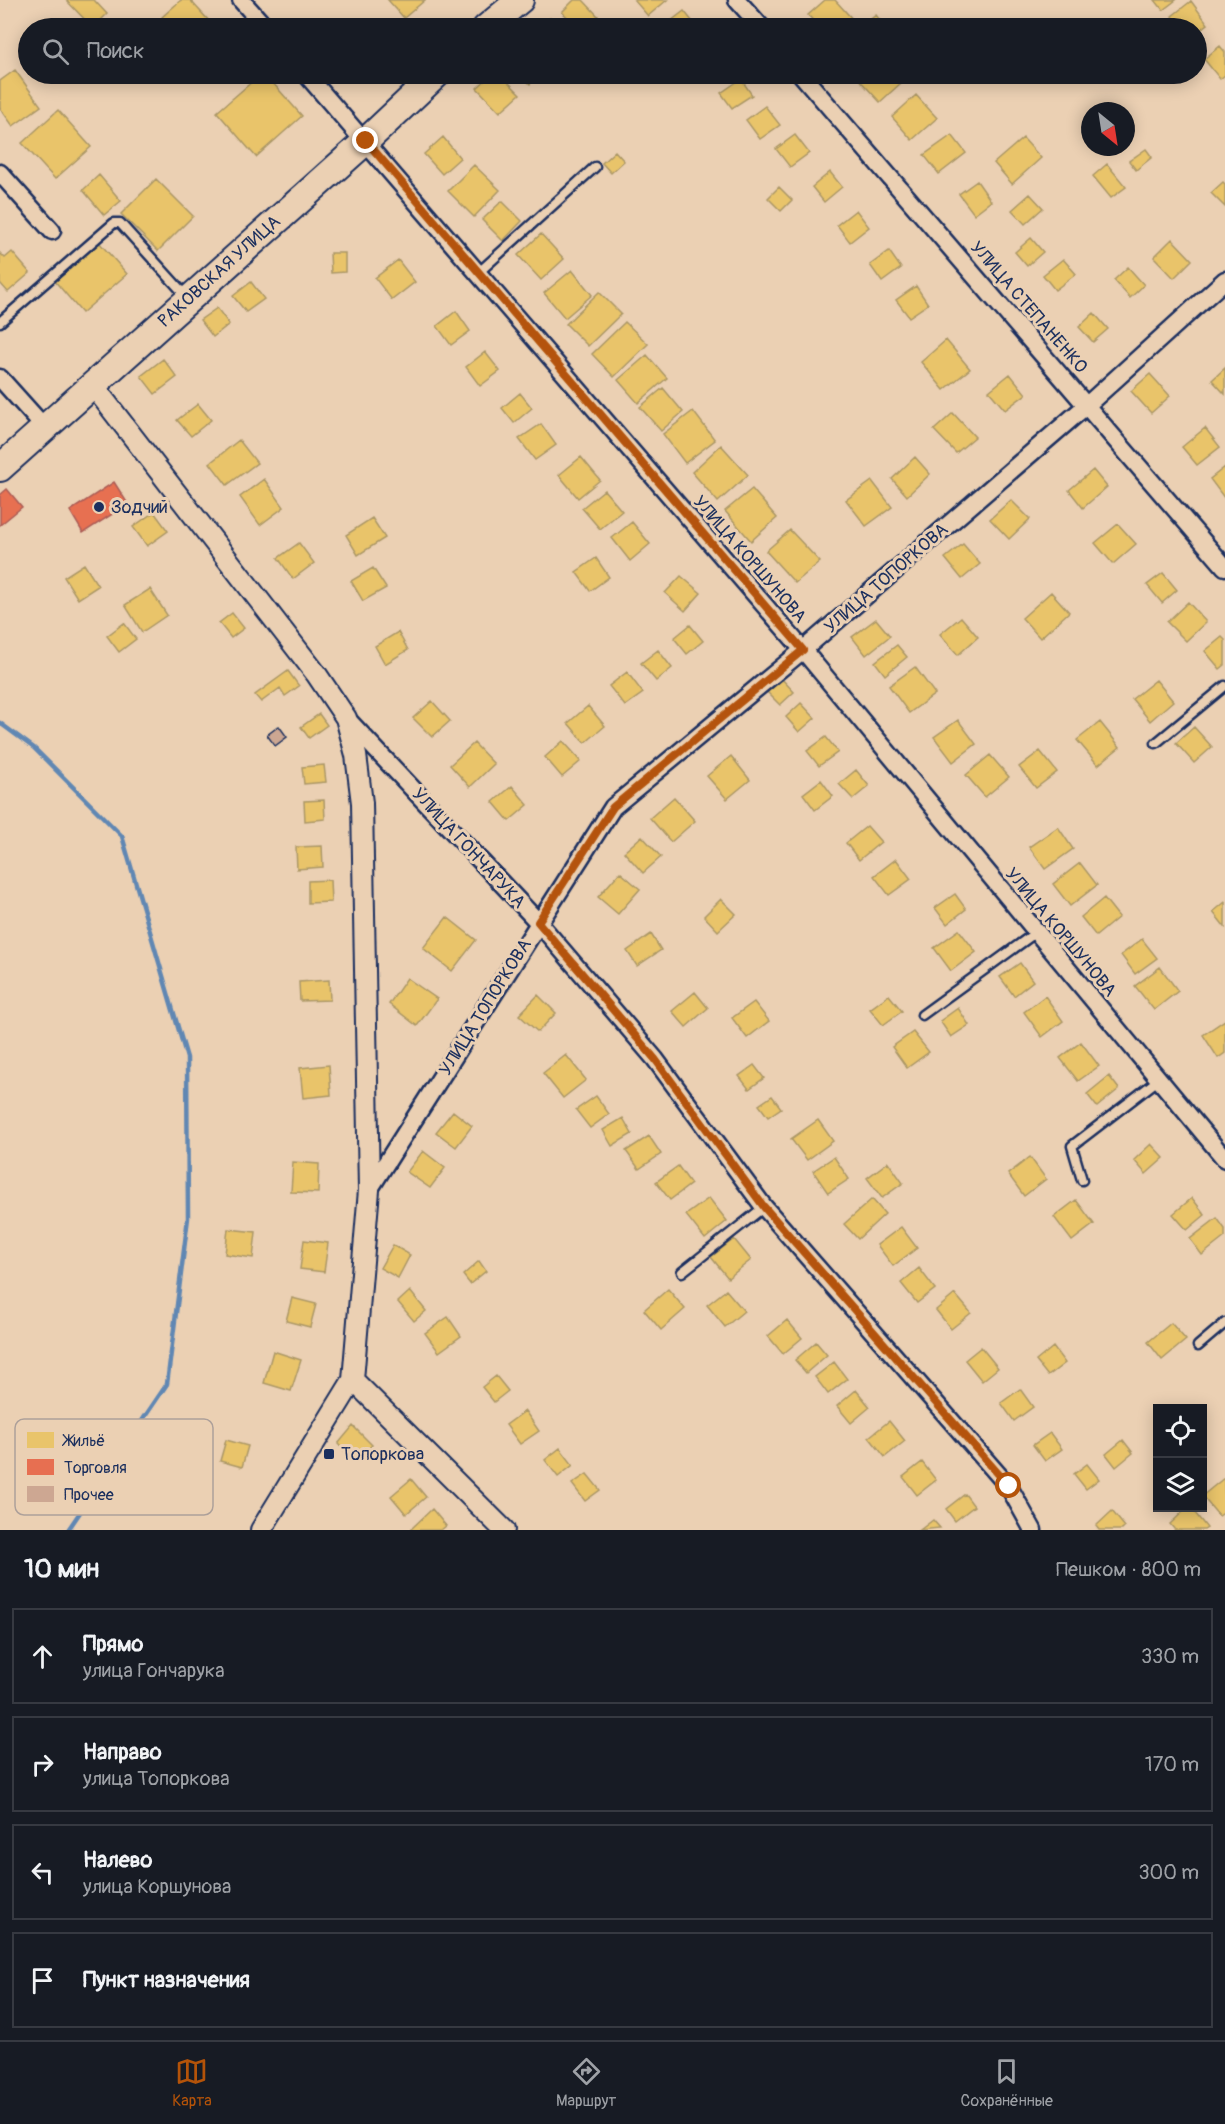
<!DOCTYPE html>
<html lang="ru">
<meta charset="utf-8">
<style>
:root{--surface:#171b24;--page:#242831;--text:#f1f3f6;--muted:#9ea1a6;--line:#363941;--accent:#b45309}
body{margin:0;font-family:Pangolin,sans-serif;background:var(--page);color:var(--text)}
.controls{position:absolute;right:18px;bottom:18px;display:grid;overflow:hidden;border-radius:0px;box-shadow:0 3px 15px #0003}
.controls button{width:54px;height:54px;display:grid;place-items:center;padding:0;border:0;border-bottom:2px solid var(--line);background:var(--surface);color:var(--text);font:30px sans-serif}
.compass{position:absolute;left:1081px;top:102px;width:54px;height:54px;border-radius:50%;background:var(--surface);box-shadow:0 3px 15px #0003;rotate:150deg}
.stop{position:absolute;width:18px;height:18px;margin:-14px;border:4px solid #b45309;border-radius:50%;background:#fff}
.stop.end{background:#b45309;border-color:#fff;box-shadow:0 2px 6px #0008}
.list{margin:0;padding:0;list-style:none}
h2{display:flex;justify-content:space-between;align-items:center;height:78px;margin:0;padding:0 24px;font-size:26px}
h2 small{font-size:20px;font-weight:400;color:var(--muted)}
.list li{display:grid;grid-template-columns:39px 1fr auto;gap:18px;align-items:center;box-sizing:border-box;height:96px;margin:0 12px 12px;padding:0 12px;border:2px solid var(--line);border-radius:0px}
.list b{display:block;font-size:22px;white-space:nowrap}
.list p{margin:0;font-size:20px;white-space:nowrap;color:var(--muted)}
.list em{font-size:20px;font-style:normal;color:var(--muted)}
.icon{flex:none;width:33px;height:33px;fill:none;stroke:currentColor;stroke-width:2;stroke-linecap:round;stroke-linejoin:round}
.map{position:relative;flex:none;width:1225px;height:1530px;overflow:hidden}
.search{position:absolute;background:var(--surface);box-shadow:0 3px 15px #0003;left:18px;right:18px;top:18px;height:66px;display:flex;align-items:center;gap:15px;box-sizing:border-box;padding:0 21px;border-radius:33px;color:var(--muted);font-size:22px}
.sheet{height:510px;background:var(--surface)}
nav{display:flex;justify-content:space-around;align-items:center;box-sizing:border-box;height:84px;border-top:2px solid var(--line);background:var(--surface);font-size:16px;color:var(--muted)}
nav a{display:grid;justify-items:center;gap:3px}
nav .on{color:var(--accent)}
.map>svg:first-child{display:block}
</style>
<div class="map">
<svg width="1225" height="1530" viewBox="0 0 1225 1530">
<rect width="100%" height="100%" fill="#ebd0b3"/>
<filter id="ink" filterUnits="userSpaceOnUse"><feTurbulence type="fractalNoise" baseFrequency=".0167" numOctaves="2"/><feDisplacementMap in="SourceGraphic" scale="12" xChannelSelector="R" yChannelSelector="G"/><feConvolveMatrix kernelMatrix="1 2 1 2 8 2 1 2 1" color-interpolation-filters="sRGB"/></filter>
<g filter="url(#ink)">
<path fill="#e9c46a" stroke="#ab9766" stroke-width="1.5" d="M66,0H94L107,14L93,28Z
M181,0H190L210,22L202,28H173L162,17Z
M388,0H425L404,18Z
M574,0H583L598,16L585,28H579L562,12Z
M634,0H667L648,16Z
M825,0H835L855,22L848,28H820L808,15Z
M1155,0H1176L1163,10Z
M1191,1L1208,24L1196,33V28H1182L1172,16Z
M684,11L697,27L662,28Z
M876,15L886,28H859Z
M550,18L559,28H538Z
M1220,46L1225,52V75L1220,79L1204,59Z
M15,70L41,106L13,126L0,108V81Z
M261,74H265L302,116L256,157L217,112Z
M492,74H500L520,94L500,112L477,88Z
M520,74H541L530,84Z
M858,74H911L880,102L855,75Z
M741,79L752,95L732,108L721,93Z
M916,95L937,118L912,140L892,117Z
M765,106L780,125L760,139L746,120Z
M58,110L91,147L55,179L22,143Z
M795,135L809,153L790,167L776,149Z
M952,135L966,153L939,174L924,155Z
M443,137L460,158L442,174L424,154Z
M1023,138L1041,158L1012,184L994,163Z
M1146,149L1152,157L1136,170L1129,161Z
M615,151L624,161L611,173L602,163Z
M1107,164L1126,187L1111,198L1093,176Z
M474,165L500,190L474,217L448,191Z
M830,172L842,187L824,202L812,187Z
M99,175L121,201L104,215L83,190Z
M156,179L193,216L158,251L121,214Z
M977,181L991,201L974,214L959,194Z
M1223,182L1225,184V207L1211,193Z
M779,187L792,200L781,211L768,198Z
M1030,194L1043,208L1025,224L1012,210Z
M502,201L522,221L503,241L482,220Z
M856,210L869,227L850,242L837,225Z
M541,234L564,259L541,280L518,255Z
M1031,238L1043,252L1027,266L1015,252Z
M1172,239L1192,260L1174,278L1154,257Z
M98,241L127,274L82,313L54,280Z
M889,251L901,268L882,282L870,265Z
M12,252L30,273L8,292L0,283V253L5,258Z
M330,253H345V272L331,273Z
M1063,259L1076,274L1055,290L1043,275Z
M398,260L415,282L392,300L375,278Z
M1128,267L1144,285L1130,298L1114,280Z
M572,270L592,295L565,318L544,293Z
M251,282L264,299L246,312L233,296Z
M916,286L928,304L909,317L896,300Z
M599,292L621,314L588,346L566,324Z
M217,308L229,324L213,337L200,320Z
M456,311L470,331L451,345L437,326Z
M1094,313L1108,329L1093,342L1079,327Z
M625,322L648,344L614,377L592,354Z
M946,340L970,369L944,390L921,362Z
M485,352L500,371L480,386L466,367Z
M647,355L667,378L638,403L618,380Z
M163,359L177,377L155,394L141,376Z
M1225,368V394L1212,380Z
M1010,374L1026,394L1005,410L989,391Z
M1150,374L1170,396L1151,413L1131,391Z
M663,388L683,412L661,431L640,407Z
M520,393L532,408L514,423L502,408Z
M198,404L211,420L191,436L177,420Z
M693,411L715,440L685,463L663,434Z
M953,413L975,437L956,453L934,430Z
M541,424L556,445L535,460L519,439Z
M1205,428L1220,447L1197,465L1182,447Z
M239,440L257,463L227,485L210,463Z
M721,445L748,475L718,502L692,472Z
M581,457L600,480L578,498L559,475Z
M915,457L930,474L907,496L892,479Z
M1225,467V499L1210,479Z
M1093,470L1107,487L1083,508L1069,490Z
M264,479L284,507L260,525L240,497Z
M872,481L892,507L866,526L846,500Z
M752,489L777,518L751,541L725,511Z
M604,490L622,511L600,529L582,508Z
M1011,500L1030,519L1009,539L990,519Z
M154,512L168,531L147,546L133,527Z
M372,518L385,538L358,555L346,535Z
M632,522L650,544L630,561L612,538Z
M1118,524L1136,544L1113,564L1095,543Z
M790,530L820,562L795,583L766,551Z
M299,543L314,563L293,579L278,558Z
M963,544L980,564L962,579L945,558Z
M596,558L609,577L590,591L576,572Z
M84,564L98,586L78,599L64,577Z
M373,568L386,588L363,601L351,581Z
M1163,573L1177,590L1162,603L1147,585Z
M681,576L701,593L685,611L665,593Z
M150,589L167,615L142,632L125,605Z
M1051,592L1069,612L1040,638L1022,618Z
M1188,602L1206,622L1186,641L1167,622Z
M232,613L244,628L231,638L219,623Z
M961,617L978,637L958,655L940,634Z
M876,619L890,636L866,655L852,637Z
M124,623L136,639L119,652L107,636Z
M690,625L703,641L687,654L674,638Z
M398,632L408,650L385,664L375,646Z
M1222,637L1225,640V665L1220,669L1205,651Z
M897,645L907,657L885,675L875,662Z
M658,650L672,668L656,681L641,663Z
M915,667L935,694L909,713L889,686Z
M288,671L299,686L285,696L280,688L261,702L255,695Z
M627,672L643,693L625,706L609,686Z
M780,677L794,692L780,705L766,691Z
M1156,680L1173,701L1150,721L1132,699Z
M432,701L450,721L432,737L413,718Z
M801,703L815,718L799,732L786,717Z
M588,706L605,726L585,743L568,723Z
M319,714L327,725L309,738L301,727Z
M958,720L976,744L953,762L934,737Z
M1100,722L1120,747L1098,765L1077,740Z
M1194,727L1212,747L1194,763L1176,743Z
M826,737L838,752L819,766L807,751Z
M563,741L581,761L562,777L545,757Z
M474,743L494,764L470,787L450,765Z
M1040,751L1057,772L1036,788L1019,767Z
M990,755L1009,777L985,797L966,775Z
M731,756L750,780L727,799L707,776Z
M324,765L326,782L304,784L302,767Z
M856,770L869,786L853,799L839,784Z
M821,780L833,796L815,810L803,794Z
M512,786L528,805L509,821L493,802Z
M674,797L695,821L671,842L650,818Z
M324,800L325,819L305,821L304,801Z
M867,826L881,842L859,860L846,843Z
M1058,827L1073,849L1045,869L1029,847Z
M642,836L661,857L643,873L624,852Z
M322,846L323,867L297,869L296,847Z
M896,859L911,879L889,895L874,876Z
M1080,863L1097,885L1070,906L1053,884Z
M620,872L640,889L618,914L598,897Z
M330,880L331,902L308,903V881Z
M955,894L966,909L947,924L935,908Z
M1104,898L1119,917L1096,936L1081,917Z
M721,899L736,914L718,931L704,916Z
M1225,902V927L1213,912Z
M447,917L476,940L452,971L423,948Z
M959,930L976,952L951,971L934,948Z
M651,934L661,950L637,966L627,951Z
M1142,939L1157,958L1135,974L1121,955Z
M1020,963L1033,981L1014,996L1000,977Z
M1160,967L1178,991L1154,1010L1135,986Z
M407,978L437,999L417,1026L389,1004Z
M329,980L330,1000L300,1001L299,982Z
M695,992L708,1008L686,1027L672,1011Z
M538,995L556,1013L538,1032L519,1015Z
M889,995L902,1011L883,1025L870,1009Z
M1045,996L1063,1021L1042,1037L1024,1012Z
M754,1002L769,1021L747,1038L732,1018Z
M958,1008L969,1025L951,1037L940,1021Z
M1225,1020V1053L1218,1058L1203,1035Z
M913,1032L929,1052L907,1068L892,1047Z
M1081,1042L1099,1066L1078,1081L1060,1058Z
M566,1055L586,1080L563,1098L543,1073Z
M329,1065L331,1095L303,1098L300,1068Z
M754,1065L764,1078L749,1089L739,1076Z
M1109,1076L1119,1089L1097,1107L1087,1094Z
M596,1096L609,1114L590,1128L576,1110Z
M772,1096L781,1108L768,1117L759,1105Z
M453,1111L472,1126L456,1147L436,1132Z
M623,1118L632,1134L612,1146L603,1130Z
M818,1120L833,1141L807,1160L791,1139Z
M649,1136L661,1154L639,1169L626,1151Z
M1151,1144L1164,1158L1146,1174L1134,1160Z
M423,1151L445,1168L430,1188L407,1172Z
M834,1157L849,1179L828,1193L813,1171Z
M1030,1157L1046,1179L1024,1196L1008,1174Z
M293,1162L319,1164L318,1193L291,1192Z
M888,1162L903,1183L882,1198L867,1178Z
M678,1166L691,1184L670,1200L656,1182Z
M709,1198L727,1221L705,1239L686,1215Z
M1192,1198L1205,1215L1187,1230L1173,1214Z
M872,1199L885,1214L858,1239L844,1224Z
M1076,1200L1094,1224L1072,1241L1054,1217Z
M1217,1218L1225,1229V1237L1202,1255L1190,1239Z
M901,1227L917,1248L893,1266L877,1245Z
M228,1229L256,1232L253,1258L225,1254Z
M734,1239L751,1260L728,1278L711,1257Z
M304,1240L328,1243L324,1272L300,1269Z
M393,1245L410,1255L398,1278L380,1268Z
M479,1261L486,1271L470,1284L463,1275Z
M919,1268L935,1289L917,1303L901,1283Z
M668,1289L685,1309L661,1330L644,1310Z
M726,1290L744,1311L725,1327L707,1305Z
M410,1291L426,1311L414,1321L398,1302Z
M955,1294L971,1313L951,1329L936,1310Z
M292,1298L316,1304L310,1327L286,1321Z
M448,1317L461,1336L439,1352L425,1333Z
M787,1320L802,1338L783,1354L768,1336Z
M1171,1323L1186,1340L1162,1360L1148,1342Z
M816,1342L827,1355L806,1373L795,1360Z
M981,1347L998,1368L982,1381L965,1360Z
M1053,1347L1065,1363L1048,1376L1036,1361Z
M273,1351L301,1360L291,1391L264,1383Z
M834,1362L847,1379L828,1394L815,1377Z
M496,1376L508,1391L494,1402L482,1387Z
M1020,1389L1033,1407L1014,1421L1001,1403Z
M856,1390L870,1407L851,1423L837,1406Z
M525,1411L539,1431L520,1444L506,1425Z
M889,1421L905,1441L885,1457L869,1437Z
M353,1426L372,1445L355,1462L338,1444Z
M1050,1433L1062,1449L1045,1461L1033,1445Z
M226,1440L248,1446L242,1467L220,1461Z
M1123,1440L1133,1453L1116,1467L1106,1454Z
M560,1448L573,1465L558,1477L545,1460Z
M922,1462L936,1480L917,1495L903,1477Z
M1087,1464L1099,1479L1086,1489L1074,1474Z
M587,1474L600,1490L585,1501L572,1484Z
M1224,1478L1225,1512L1219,1516L1202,1496Z
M411,1479L426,1497L406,1514L391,1496Z
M965,1494L974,1506L955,1521L946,1509Z
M1187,1508H1191L1207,1528L1204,1530H1175L1170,1524Z
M432,1509L446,1526L441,1530H410Z
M1112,1511L1125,1527L1122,1530H1099L1096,1526Z
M933,1520L940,1528L920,1530Z"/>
<path fill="#e76f51" stroke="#aa5c55" stroke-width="1.5" d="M114,482L128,504L83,533L70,511Z
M7,489L22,507L0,525V495Z"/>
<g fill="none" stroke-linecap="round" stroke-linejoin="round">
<path stroke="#6187b3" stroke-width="4.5" d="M0,723L34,748L122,836L187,1058L188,1218L167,1384L68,1530"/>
</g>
<path fill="#cda792" stroke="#1b2f5e" stroke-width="1.5" d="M279,726L287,737L275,746L267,735Z"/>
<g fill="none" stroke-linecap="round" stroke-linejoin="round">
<g stroke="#1b2f5e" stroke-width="13">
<path id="service" d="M478,273L595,167
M0,322L114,223H120L187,297
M1156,743L1225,686
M922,1015L1035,933
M1082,1180L1072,1146L1158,1080
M682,1272L764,1207
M1198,1346L1225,1323"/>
</g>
<g stroke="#1b2f5e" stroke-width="21">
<path id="minor" d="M241,0L266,28
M737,0L762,28
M306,74L803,650L1225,1159
M801,74L1225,567
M0,173L52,231
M0,378L44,427
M346,718L538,922L655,1059L764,1207L1009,1487L1033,1530
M369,1190L613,807L803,650L1087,405L1225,280"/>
</g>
<g stroke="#1b2f5e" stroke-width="24">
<path id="tertiary" d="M92,384L317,675L346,718L356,755L362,803L369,1190L353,1380L261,1530
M353,1380L504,1530"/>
</g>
<g stroke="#1b2f5e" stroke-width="30">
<path id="primary" d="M486,28L520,0
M0,468L366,141L437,74"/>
</g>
<use href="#service" stroke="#ebd0b3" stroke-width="8"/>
<use href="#minor" stroke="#ebd0b3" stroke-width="16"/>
<use href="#tertiary" stroke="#ebd0b3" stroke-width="20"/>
<use href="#primary" stroke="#ebd0b3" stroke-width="26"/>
</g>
</g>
<g fill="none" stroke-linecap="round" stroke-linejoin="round" filter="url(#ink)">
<path stroke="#b45309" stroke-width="8" d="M366,141L803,650L613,807L538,922L655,1059L764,1207L1009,1486"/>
</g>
<g fill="#1b2f5e" stroke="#ebd0b3" stroke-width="2">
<circle cx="99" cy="507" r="6"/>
<rect x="323" y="1448" width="12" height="12" rx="3"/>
</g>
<g text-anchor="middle" stroke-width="6" stroke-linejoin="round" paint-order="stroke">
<g font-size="18" fill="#1b2f5e" stroke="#ebd0b3">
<text transform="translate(219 271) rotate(-42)" y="6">РАКОВСКАЯ УЛИЦА</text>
<text transform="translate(1029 307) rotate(49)" y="6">УЛИЦА СТЕПАНЕНКО</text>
<text transform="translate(750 559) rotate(49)" y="6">УЛИЦА КОРШУНОВА</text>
<text transform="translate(886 578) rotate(-41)" y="6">УЛИЦА ТОПОРКОВА</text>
<text transform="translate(469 848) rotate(47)" y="6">УЛИЦА ГОНЧАРУКА</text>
<text transform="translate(1061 932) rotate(50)" y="6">УЛИЦА КОРШУНОВА</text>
<text transform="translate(485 1007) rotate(-58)" y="6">УЛИЦА ТОПОРКОВА</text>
</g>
<g font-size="18" fill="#1b2f5e" stroke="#ebd0b3" text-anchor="start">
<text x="111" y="513">Зодчий</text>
<text x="341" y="1460">Топоркова</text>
</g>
</g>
<rect x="15" y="1419" width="198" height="96" rx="9" fill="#ebd0b3" stroke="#ada09a" stroke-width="1.5"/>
<rect x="27" y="1432" width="27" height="16" fill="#e9c46a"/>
<rect x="27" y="1459" width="27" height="16" fill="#e76f51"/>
<rect x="27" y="1486" width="27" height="16" fill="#cda792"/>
<g font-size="16" fill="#1b2f5e">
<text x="64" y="1446">Жильё</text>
<text x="64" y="1473">Торговля</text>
<text x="64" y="1500">Прочее</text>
</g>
</svg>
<div class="controls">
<button><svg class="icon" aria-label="locate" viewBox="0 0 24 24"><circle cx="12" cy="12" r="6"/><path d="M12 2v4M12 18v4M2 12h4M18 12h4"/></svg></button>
<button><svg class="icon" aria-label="layers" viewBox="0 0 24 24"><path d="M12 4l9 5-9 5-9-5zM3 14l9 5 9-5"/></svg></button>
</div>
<svg class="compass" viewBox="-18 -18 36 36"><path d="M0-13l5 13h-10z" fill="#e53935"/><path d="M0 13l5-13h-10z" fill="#9ea1a6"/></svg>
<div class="stop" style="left:1009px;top:1486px"></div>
<div class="stop end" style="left:366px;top:141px"></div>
<div class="search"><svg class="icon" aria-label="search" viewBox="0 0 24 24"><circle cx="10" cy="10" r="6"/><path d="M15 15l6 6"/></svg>Поиск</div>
</div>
<section class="sheet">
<h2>10 мин<small>Пешком · 800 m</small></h2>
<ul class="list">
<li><svg class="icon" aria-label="ahead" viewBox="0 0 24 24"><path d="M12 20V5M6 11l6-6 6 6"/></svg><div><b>Прямо</b><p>улица Гончарука</p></div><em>330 m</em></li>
<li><svg class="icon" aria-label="right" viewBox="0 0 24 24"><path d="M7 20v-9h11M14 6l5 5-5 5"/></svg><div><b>Направо</b><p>улица Топоркова</p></div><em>170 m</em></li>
<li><svg class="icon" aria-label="left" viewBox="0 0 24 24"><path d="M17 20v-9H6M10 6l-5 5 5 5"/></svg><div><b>Налево</b><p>улица Коршунова</p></div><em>300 m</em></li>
<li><svg class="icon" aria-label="arrive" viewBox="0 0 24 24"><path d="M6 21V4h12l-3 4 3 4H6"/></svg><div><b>Пункт назначения</b></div></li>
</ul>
</section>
<nav>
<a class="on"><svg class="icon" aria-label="map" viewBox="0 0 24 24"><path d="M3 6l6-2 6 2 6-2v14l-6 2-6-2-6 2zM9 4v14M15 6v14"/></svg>Карта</a>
<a><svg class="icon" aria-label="directions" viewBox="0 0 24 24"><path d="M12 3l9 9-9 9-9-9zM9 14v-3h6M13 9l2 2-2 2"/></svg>Маршрут</a>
<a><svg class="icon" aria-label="saved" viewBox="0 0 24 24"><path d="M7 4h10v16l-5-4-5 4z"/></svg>Сохранённые</a>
</nav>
